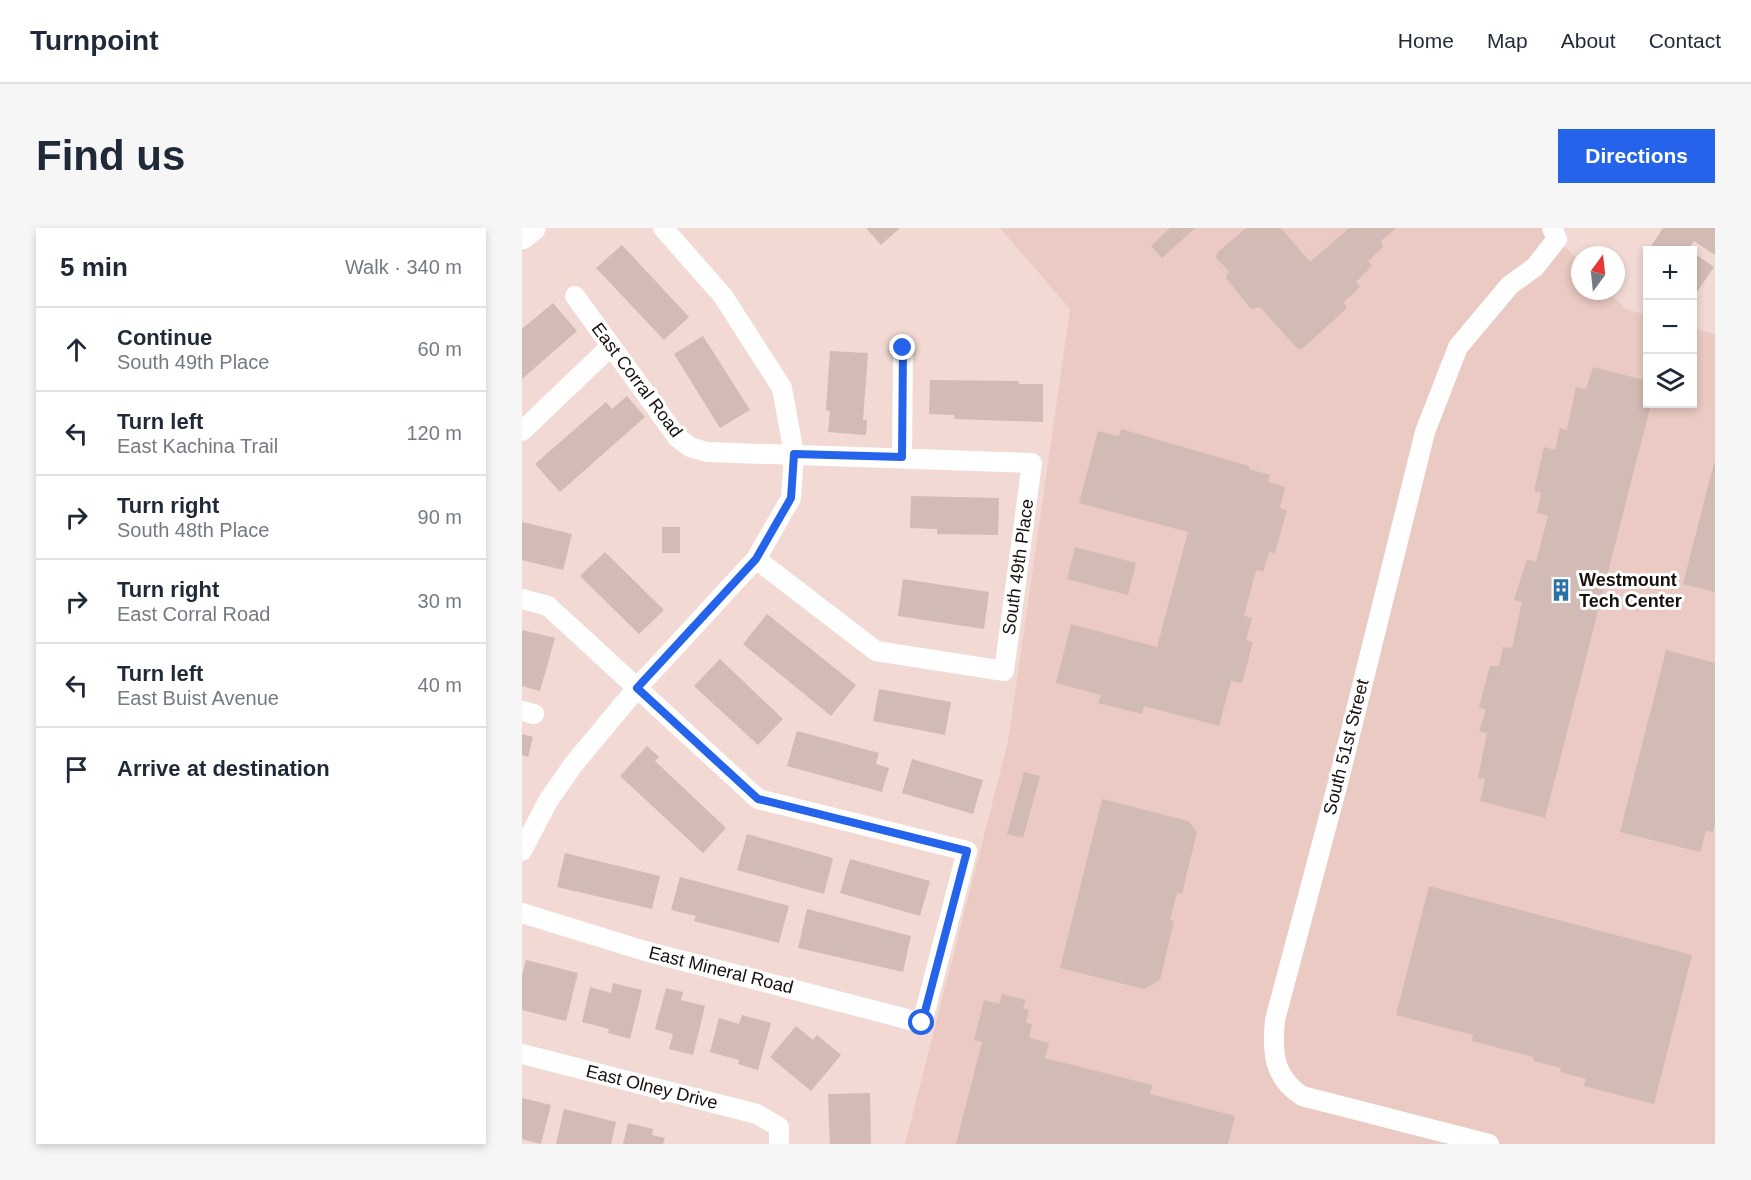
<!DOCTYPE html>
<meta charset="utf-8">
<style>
:root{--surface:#fff;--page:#f6f6f7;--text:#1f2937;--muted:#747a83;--line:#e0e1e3;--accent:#2563eb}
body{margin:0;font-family:Arial,sans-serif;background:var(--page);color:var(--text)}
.controls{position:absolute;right:18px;top:18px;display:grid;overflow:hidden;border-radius:0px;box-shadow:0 3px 9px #0003}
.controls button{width:54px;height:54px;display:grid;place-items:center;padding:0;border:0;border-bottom:2px solid var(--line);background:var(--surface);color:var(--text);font:30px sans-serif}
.compass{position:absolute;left:1049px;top:18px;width:54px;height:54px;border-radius:50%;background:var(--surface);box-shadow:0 3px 9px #0003;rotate:15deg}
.stop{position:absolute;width:18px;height:18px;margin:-14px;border:4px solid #2563eb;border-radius:50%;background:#fff}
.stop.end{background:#2563eb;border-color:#fff;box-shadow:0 2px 6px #0008}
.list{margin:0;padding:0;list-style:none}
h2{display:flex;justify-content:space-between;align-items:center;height:78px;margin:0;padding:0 24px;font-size:26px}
h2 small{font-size:20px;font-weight:400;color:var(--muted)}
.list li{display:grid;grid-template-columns:39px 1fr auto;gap:18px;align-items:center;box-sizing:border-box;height:84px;padding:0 24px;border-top:2px solid var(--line)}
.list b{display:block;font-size:22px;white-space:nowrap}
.list p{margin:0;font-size:20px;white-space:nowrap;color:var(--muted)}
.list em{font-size:20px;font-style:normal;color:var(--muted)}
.icon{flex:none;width:33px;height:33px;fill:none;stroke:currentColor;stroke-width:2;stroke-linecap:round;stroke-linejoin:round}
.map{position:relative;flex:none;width:1193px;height:916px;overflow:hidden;border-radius:0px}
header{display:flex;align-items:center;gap:36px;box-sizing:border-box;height:84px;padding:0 30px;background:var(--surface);border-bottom:2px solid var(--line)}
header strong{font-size:28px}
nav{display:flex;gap:33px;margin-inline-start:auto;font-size:21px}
.intro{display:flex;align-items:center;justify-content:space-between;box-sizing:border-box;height:144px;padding:0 36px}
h1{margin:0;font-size:42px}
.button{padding:15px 27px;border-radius:0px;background:var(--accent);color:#fff;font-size:21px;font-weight:700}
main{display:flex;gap:36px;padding:0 36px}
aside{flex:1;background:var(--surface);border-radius:0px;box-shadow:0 3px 9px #0003}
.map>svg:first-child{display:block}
</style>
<header>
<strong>Turnpoint</strong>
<nav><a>Home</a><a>Map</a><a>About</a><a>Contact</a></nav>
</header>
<div class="intro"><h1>Find us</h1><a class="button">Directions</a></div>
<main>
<aside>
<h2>5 min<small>Walk · 340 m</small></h2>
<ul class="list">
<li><svg class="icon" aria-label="ahead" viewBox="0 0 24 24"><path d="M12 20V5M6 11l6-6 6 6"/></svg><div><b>Continue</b><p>South 49th Place</p></div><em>60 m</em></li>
<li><svg class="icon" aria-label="left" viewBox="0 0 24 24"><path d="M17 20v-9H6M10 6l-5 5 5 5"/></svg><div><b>Turn left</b><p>East Kachina Trail</p></div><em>120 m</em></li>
<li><svg class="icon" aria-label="right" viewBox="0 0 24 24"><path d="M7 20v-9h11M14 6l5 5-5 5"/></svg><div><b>Turn right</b><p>South 48th Place</p></div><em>90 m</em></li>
<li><svg class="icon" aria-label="right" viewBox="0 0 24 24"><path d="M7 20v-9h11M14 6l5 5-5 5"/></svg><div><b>Turn right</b><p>East Corral Road</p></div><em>30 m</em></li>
<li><svg class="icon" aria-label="left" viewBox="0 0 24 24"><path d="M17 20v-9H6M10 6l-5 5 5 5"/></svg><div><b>Turn left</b><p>East Buist Avenue</p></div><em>40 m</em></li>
<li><svg class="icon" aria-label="arrive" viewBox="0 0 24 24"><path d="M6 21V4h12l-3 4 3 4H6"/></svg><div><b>Arrive at destination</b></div></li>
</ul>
</aside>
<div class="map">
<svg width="1193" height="916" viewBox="0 0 1193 916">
<rect width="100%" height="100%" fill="#f2d9d3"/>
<path fill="#eacac2" d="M478,0H1030L1035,11L1058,34V63H1086L1103,81L1125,87L1126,176H1170L1171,100L1193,106V916H383L486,514L548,81Z"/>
<path fill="#d2bbb4" d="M344,0H378L359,17Z
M648,0H673L640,30L629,18Z
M724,0H759L788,34L827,0H874L859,13L861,19L846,33L850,38L834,54L838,59L822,74L825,80L780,121L775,120L738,79L729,81L704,50L707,43L694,30L695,25Z
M1141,0H1193V27L1172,13L1165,22H1131L1128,20Z
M100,17L167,89L142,112L74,40Z
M1170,24L1192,39L1170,71Z
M31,75L55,103L0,151V101Z
M181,108L228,182L198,200L152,126Z
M308,123L346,125L341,192H345L344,207L306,204L308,183L304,182Z
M1071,139L1126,153V176H1129L1023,590L958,573L963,551L956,550L965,505L957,503L964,482L957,479L968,438H977L981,419L990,420L1000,374L992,372L1005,331L1014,334L1026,288L1015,285L1019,264L1012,263L1022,219L1033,222L1038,200L1045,202L1054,159L1064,161Z
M408,152L497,153V156H521V194L433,191L432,187L407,186Z
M105,168L123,189L38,264L13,236L84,174L90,181Z
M599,201L727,238V241L748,247L746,254L763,259L758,280L765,282L753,325L747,324L741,344L734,342L722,388L730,390L724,412L731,414L720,455L709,453L697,498L622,478L620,486L576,475L579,467L534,455L549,396L635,419L666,304L557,275L576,203L597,208Z
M1192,235H1193V364L1161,356Z
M389,268L477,270L476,307L415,306V301L388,300Z
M0,294L50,306L41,342L0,332Z
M140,299H158V325H140Z
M553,319L614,335L606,367L545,351Z
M83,324L142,382L117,406L58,348Z
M381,351L467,364L462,401L376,388Z
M245,386L334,457L309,488L221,416Z
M0,402L33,410L18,463L0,458Z
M1144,422L1193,435V595L1191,604L1184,603L1178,624L1098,604Z
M198,431L261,491L236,517L172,458Z
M357,461L429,474L423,507L351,493Z
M275,503L357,525L354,536L367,540L360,564L265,538Z
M0,506L11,509L6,529L0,527Z
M125,518L137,529L133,533L204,600L181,625L98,548Z
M390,531L461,552L451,586L380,565Z
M502,544L518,548L501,610L485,606Z
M580,571L666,593L675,604L660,666L655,665L648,692L652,693L638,752L622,761L538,740Z
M225,606L311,630L302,666L215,642Z
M43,625L138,648L130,681L35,659Z
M328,631L408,653L398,688L318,665Z
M158,649L267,678L257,715L172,693L174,688L149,682Z
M907,658L1170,727L1132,876L1062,858L1064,851L1038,844L1039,840L1011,833L1012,829L950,813L951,807L874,787Z
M285,681L389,708L381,744L276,720Z
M4,732L56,745L44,793L0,782V747Z
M91,755L120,762L108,811L86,805L87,801L60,794L68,759L89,765Z
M144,760L161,764L159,772L183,778L171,827L147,821L151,806L133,801Z
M480,766L504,772L501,780L507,782L504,795L510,796L507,810L527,815L523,830L630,857L628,866L713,888L706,916H434L460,814L452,812L462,772L477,776Z
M220,787L249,795L236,842L216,836L217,832L188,824L197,790L217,796Z
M274,798L291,812L295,807L319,827L289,863L248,829Z
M348,865L349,916H308L306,866Z
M0,870L29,877L19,916L0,911Z
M42,881L94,894L89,916H34Z
M106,895L131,901L130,907L143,910L141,916H101Z"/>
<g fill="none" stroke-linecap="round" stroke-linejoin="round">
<path stroke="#fff" stroke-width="20" d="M53,68L155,209L168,219L185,224L510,235L482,443L354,423L234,331
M0,203L88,119
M380,229L381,119
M0,371L26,378L236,571L445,623L400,795L123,723L0,685
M0,483L12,486
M0,623L26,573L51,537L115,460L234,331L269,270L272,226L260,160L201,68L141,0
M0,826L235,886L257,899V916
M967,916L780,868C751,849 750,824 753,792L816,555L903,204L936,119L988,57L1013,39L1035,11L1030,0"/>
<path stroke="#fff" stroke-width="27" d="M0,8L10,0"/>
</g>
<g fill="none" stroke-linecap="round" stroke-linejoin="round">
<path stroke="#2563eb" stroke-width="8" d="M381,120L380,229L272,226L269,270L234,331L115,460L236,571L445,623L400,795"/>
</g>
<defs>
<g id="building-bare" transform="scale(1.8)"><path d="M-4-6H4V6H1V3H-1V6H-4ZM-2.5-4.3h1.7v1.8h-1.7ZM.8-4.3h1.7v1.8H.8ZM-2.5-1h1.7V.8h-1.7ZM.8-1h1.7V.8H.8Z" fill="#2c71a6" stroke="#fff" stroke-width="2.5" paint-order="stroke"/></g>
</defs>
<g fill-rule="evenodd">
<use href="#building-bare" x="1039" y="362"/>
</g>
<g text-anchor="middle" stroke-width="6" stroke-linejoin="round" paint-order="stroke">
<g font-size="18" fill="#18100e" stroke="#fff">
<text transform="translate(115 152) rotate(53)" y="6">East Corral Road</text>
<text transform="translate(496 339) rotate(-82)" y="6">South 49th Place</text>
<text transform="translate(824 519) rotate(-76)" y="6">South 51st Street</text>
<text transform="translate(199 742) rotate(14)" y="6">East Mineral Road</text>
<text transform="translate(130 859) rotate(14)" y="6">East Olney Drive</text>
</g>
<g font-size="18" font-weight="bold" fill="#18100e" stroke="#fff" text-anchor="start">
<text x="1057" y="358">Westmount<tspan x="1057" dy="21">Tech Center</tspan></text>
</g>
</g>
</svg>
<div class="controls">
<button>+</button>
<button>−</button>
<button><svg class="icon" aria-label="layers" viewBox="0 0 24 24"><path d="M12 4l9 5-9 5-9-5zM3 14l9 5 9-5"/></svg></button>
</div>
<svg class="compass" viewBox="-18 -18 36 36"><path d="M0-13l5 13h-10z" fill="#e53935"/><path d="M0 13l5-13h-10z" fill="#747a83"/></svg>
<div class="stop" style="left:400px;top:795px"></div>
<div class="stop end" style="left:381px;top:120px"></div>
</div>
</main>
